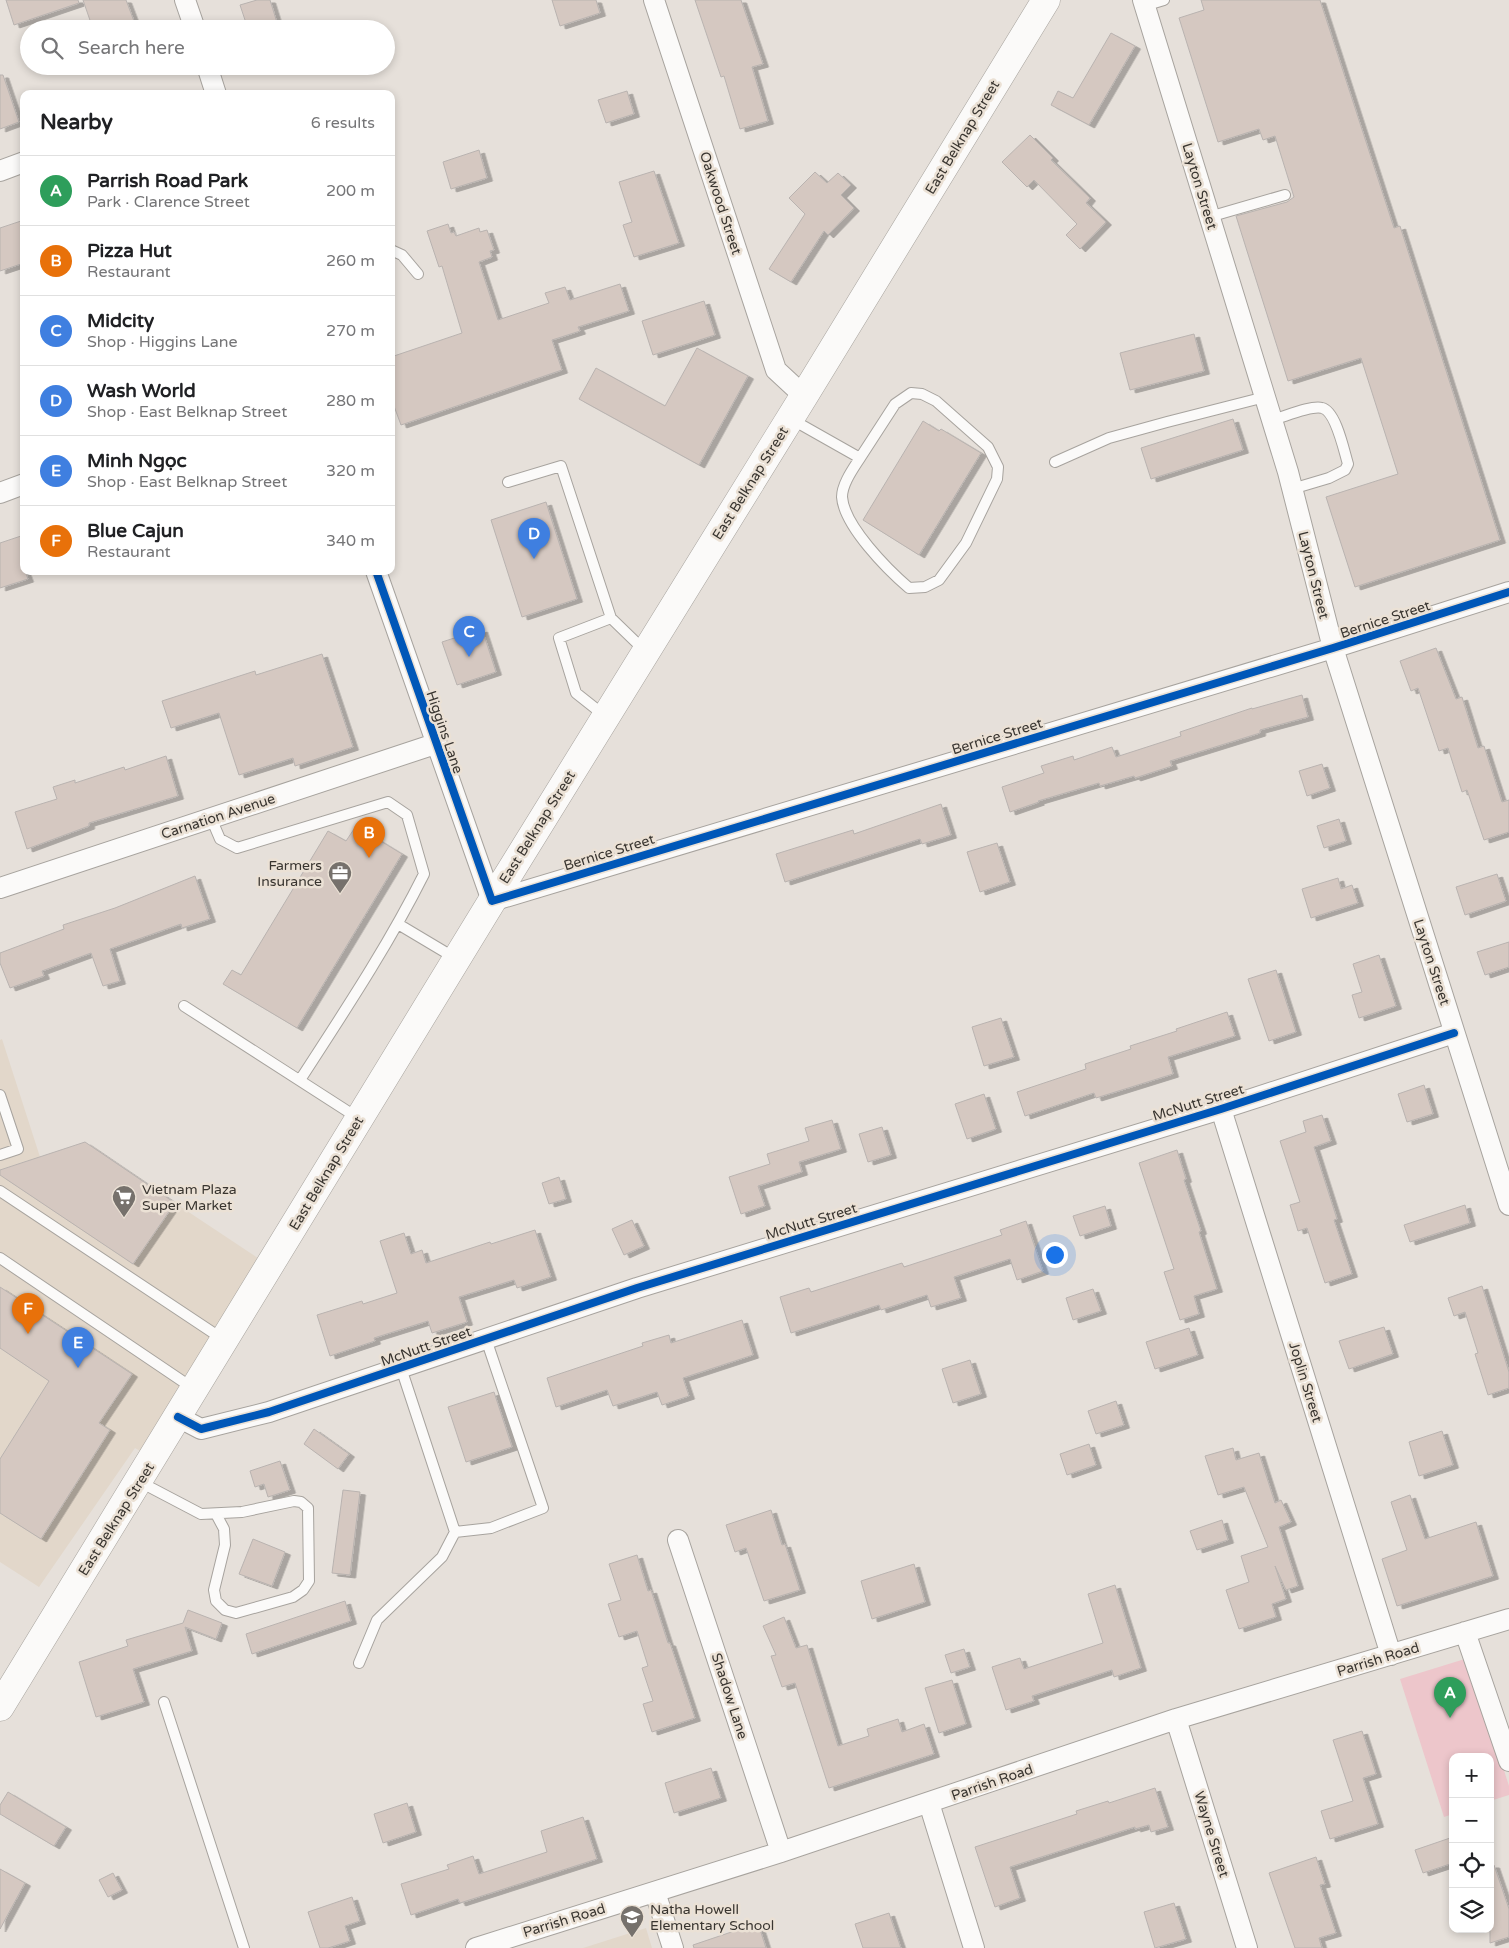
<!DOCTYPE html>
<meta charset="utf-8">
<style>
:root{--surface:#fff;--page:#f2f2f2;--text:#202124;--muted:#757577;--line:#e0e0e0;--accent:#76716c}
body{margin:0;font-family:"Varela Round",sans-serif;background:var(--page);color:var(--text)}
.controls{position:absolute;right:15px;bottom:15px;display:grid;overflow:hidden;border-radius:10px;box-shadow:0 2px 8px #0003}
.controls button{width:45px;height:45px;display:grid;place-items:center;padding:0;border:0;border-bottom:1px solid var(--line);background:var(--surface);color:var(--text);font:25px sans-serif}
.you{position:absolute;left:1054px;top:1254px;width:18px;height:18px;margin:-12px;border:4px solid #fff;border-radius:50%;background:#1a73e8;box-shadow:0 0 0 8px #1a73e833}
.badge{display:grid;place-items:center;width:32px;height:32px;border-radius:50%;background:var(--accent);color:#fff;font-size:16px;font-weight:700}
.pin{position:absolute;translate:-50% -41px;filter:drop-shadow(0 1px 2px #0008)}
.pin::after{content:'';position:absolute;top:26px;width:18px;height:15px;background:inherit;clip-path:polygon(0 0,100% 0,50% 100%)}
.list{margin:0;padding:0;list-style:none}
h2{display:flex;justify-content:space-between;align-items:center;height:65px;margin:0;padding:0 20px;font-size:21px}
h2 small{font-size:16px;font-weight:400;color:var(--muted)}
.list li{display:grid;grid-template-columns:32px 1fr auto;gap:15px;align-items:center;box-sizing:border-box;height:70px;padding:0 20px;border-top:1px solid var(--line)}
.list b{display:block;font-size:19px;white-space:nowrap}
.list p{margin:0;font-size:16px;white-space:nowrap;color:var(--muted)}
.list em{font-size:16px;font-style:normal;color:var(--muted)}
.icon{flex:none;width:28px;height:28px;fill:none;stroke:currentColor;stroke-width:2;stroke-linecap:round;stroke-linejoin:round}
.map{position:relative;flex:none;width:1509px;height:1948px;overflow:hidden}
.search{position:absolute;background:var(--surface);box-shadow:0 2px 8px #0003;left:20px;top:20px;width:375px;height:55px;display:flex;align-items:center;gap:12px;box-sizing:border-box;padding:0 18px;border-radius:28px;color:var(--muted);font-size:19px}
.panel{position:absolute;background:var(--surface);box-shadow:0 2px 8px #0003;left:20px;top:90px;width:375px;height:485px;border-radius:10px}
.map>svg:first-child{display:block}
</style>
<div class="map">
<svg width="1509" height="1948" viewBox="0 0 1509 1948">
<defs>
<filter id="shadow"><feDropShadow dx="5.5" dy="3" stdDeviation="0" flood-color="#0004"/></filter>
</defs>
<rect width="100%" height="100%" fill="#e6e0da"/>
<path fill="#e2d7ca" d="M2,1039L40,1157L175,1203L270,1266L153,1458L135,1448L39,1587L0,1562V1040Z
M646,1928L652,1948H583Z"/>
<path fill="#edc6cb" d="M1468,1658L1509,1786V1795L1490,1801V1757H1453V1814L1444,1817L1400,1679Z"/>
<path fill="#d5c8c1" stroke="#b9b3b0" filter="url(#shadow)" d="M6,0H78L79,3L14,25Z
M83,0H126L137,29H93Z
M257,0H270L279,29H248L240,5Z
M552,0H596L600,13L560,26Z
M695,0H741L763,64L752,67L768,121L740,129L724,76L721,77Z
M1201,0H1320L1394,228L1400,226L1500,540L1355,587L1326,497L1398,474L1361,358L1288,381L1236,216L1287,202L1294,197L1275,136L1263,140L1259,129L1218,142L1179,18L1204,10Z
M1111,33L1135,46L1089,125L1051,105L1058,91L1073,98Z
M0,75H3L19,122L0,129Z
M627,91L634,114L606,123L598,100Z
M1030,135L1053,158L1051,160L1090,198L1086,203L1106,222L1080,249L1066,235L1077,224L1034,180L1027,187L1002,162Z
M479,150L487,178L451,189L443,162Z
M654,171L679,243L634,257L623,225L632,222L619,182Z
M815,172L827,183L838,173L851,185L841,195L854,208L828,235L824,231L791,282L769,269L805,214L789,198Z
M24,220V263L0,271V228Z
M448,224L451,233L454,232L456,236L479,228L480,232L487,230L494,250L490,251L492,257L479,262L498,320L549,303L545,293L565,287L570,300L620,284L629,311L578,327L580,331L552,340L562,370L401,425L391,398V357L462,333L442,266L439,267L427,231Z
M704,301L715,335L653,355L642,321Z
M1194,334L1204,371L1130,390L1120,353Z
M697,348L748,376L699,465L579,399L596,368L665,406Z
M1233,419L1243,450L1151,479L1141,448Z
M923,421L939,431L941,429L981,453L919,555L863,520Z
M546,502L577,599L522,617L491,520Z
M24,535V571H25L28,579L0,588V543Z
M482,629L496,672L457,685L442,642Z
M1436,648L1456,699L1462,697L1478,748L1484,746L1502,802L1509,800V832L1484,840L1467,790L1462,792L1448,748L1439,751L1418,688L1411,691L1400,661Z
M322,654L353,747L295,766L293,758L239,775L219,713L171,728L162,701L255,671L256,675Z
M1302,695L1308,717L1260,730V733L1170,761L1172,766L1135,778L1134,776L1100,786L1099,783L1038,801L1039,802L1010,812L1002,787L1044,773L1041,766L1073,756L1074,760L1112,747L1116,757L1181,736L1180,732L1252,708V709Z
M166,756L178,796L89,823V826L27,849L15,812L57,799L53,787L75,780V783L124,767L125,770Z
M1322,764L1330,788L1307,796L1299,771Z
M941,804L951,835L922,844L920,839L785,882L776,854L853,830L854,834Z
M1339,819L1346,841L1324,848L1317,826Z
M356,826L402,854L297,1028L223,984L232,970L241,975L328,831L346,841Z
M997,843L1010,882L980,892L967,852Z
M1497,874L1506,901L1465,915L1456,887Z
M195,876L210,919L182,928L181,924L110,949L120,981L103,986L91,953L42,971L44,976L10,988L0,963V953L64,929L63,925L115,908Z
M1338,878L1341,889L1352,885L1358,903L1311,918L1302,889Z
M1509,942V967L1485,975L1477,952Z
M1379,955L1396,1006L1359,1018L1352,995L1362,992L1353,964Z
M1276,970L1296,1032L1269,1041L1248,979Z
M1227,1012L1235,1036L1168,1057L1173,1074L1096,1098L1094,1093L1025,1116L1017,1092L1086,1069L1085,1064L1131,1049L1130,1046L1177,1031L1176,1029Z
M1001,1018L1014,1057L984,1066L972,1027Z
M1424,1085L1433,1114L1407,1122L1398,1094Z
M984,1094L996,1129L967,1139L955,1104Z
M1322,1115L1331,1141L1314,1147L1337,1219L1334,1220L1352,1274L1325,1283L1307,1228L1298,1231L1290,1205L1300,1202L1280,1141L1306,1132L1303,1121Z
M832,1120L841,1149L799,1162L802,1172L758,1186L765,1206L741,1214L729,1177L770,1164L767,1154L809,1141L805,1128Z
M882,1127L891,1155L868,1162L859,1134Z
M85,1142L175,1203L133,1264L0,1175V1170Z
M1177,1150L1186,1179L1184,1180L1201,1231L1199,1232L1217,1289L1194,1296L1199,1314L1180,1320L1164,1272L1174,1269L1139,1163Z
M559,1177L566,1199L549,1204L542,1183Z
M1465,1205L1470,1223L1410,1242L1404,1225Z
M1105,1206L1111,1226L1080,1236L1073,1216Z
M632,1220L644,1246L624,1255L612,1229Z
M1026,1221L1043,1271L1017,1280L1010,1259L954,1277L961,1298L931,1307L927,1295L881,1310L879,1305L791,1333L780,1297L809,1288L811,1292L902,1263L904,1267L1002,1235L1000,1230Z
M535,1230L551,1277L517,1288L514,1280L459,1297L467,1322L432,1333L428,1321L374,1338L375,1341L330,1356L317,1315L362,1301L363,1304L397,1293L380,1241L404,1233L411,1254L422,1250L426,1263L490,1242L491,1244Z
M1482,1286L1509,1372V1388L1488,1395L1475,1354L1478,1353L1465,1312L1454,1316L1448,1298Z
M0,1287L132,1374L99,1423L110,1430L41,1539L0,1513V1459L49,1381L0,1348Z
M1093,1289L1101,1311L1073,1320L1066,1298Z
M742,1320L753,1355L683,1378L689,1396L662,1405L657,1392L613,1406L607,1390L556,1407L547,1378L643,1346L642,1343L669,1335L671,1343Z
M1384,1327L1393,1354L1349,1369L1339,1341Z
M1189,1328L1198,1355L1155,1369L1146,1342Z
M970,1360L981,1394L953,1403L942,1369Z
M494,1392L512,1447L466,1462L448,1407Z
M1116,1401L1124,1425L1096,1434L1088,1411Z
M314,1429L349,1454L338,1469L304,1444Z
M1442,1431L1453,1465L1419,1476L1409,1442Z
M1089,1444L1096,1465L1067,1475L1060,1454Z
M1233,1448L1236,1460L1259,1453L1275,1503L1281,1500L1291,1522L1279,1527L1298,1586L1286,1590L1275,1566L1286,1599L1272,1604L1276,1617L1239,1629L1226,1590L1249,1582L1241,1556L1268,1547L1244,1487L1218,1495L1205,1456Z
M280,1461L290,1490L268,1497L264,1484L255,1487L250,1471Z
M343,1490L360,1492L350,1575L332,1573Z
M1410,1495L1425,1539L1476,1522L1493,1576L1397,1606L1382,1559L1407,1550L1391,1502Z
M771,1510L782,1545L785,1544L800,1590L764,1601L746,1548L735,1552L726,1525Z
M1222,1520L1228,1540L1197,1550L1190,1531Z
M253,1539L285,1552L272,1586L239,1574Z
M637,1555L648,1591L651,1590L668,1643H670L695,1718L652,1732L643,1704L653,1701L642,1668L648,1666L637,1631L619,1637L608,1604L621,1600L609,1564Z
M914,1564L925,1602L872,1619L861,1581Z
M1115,1585L1141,1668L1114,1677L1112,1670L1032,1696L1034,1701L1006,1710L992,1667L1020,1658L1024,1669L1103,1643L1088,1594Z
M345,1601L351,1621L252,1654L246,1634Z
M188,1610L222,1623L216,1639L185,1627L192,1651L133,1669L144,1702L96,1717L79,1662L128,1646L126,1640L183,1623Z
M784,1617L796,1648L807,1645L838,1746L869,1736L867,1729L898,1719L902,1732L924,1724L934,1754L829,1788L795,1683L782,1687L771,1656L776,1655L763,1626Z
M964,1649L970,1667L951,1673L945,1655Z
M952,1680L966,1724L939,1733L925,1688Z
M1362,1731L1376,1774L1363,1778L1378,1824L1330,1839L1321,1811L1353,1801L1333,1740Z
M711,1768L721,1798L674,1813L665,1783Z
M1155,1788L1168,1827L1151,1832L1149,1825L1135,1829V1827L1010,1867L1020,1898L995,1907L975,1847L1077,1814L1076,1811L1108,1801L1109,1803Z
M8,1792L66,1827L54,1846L0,1814V1805Z
M407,1803L416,1832L383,1843L374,1814Z
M583,1817L597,1859L460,1903L458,1899L411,1915L401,1884L449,1869L447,1865L473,1856L479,1874L547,1852L541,1831Z
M1453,1837V1863L1423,1873L1415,1850Z
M1316,1857L1325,1884L1320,1885L1336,1933L1319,1938L1322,1948H1295L1269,1873Z
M1490,1865H1494L1509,1909V1937L1490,1943Z
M0,1869L25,1883L0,1929Z
M113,1873L122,1890L108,1897L99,1880Z
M352,1897L360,1921L345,1926L350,1941L328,1948H320L308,1912Z
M1174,1903L1186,1939L1155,1948L1144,1912Z
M889,1913L901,1948H863L855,1924Z
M758,1923L766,1948H694L693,1945Z"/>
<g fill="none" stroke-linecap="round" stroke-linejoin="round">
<g stroke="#a7a39e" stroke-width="12">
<path id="lane" d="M1144,6L1164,0
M1209,217L1285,195
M391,250L402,255L418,274
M791,419L860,458C853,469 842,484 842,497C844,526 888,570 909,588L925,587L939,580L966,543L997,479L998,467L988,447L936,401L922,394L911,393L895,404L860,458
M1272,420C1284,417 1311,405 1322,408C1336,411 1344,451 1348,464L1345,470L1329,478L1292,489
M1055,462L1109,438L1167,422L1265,397
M508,482L561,466L611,618L645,651
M605,716L576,693L559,638L611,618
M211,818L220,839L237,848L388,802L407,815L424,874C388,946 344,1012 300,1080
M398,924L455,958
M184,1006L358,1118
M0,1095L18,1149L0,1155
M0,1191L224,1340
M0,1258L194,1389
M401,1368L455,1532L491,1528L543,1508L486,1339
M140,1482L201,1514L242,1512L294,1501L301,1502L308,1508L309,1581L303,1590L293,1597L236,1613L225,1610L216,1601L214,1590L225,1545L224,1529L216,1514
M359,1663L377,1620L442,1557L455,1532
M164,1702L244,1948"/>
</g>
<g stroke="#a7a39e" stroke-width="22">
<path id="street" d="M185,0L195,29
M654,0L776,370L804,396
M1143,0L1288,472L1333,648L1509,1205
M207,66L216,94
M0,171L24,162
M0,493L24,484
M376,571L492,901L1333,648L1509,592
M0,888L435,744
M1221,1109L1391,1655
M178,1417L201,1429L269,1412L637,1288L1221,1109L1454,1033
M678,1540L781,1852
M1465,1632L1509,1761
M1176,1719L1247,1948
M929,1803L974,1948
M655,1892L673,1948
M476,1948L781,1852L1176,1719L1509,1619"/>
</g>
<g stroke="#a7a39e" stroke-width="29">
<path id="primary" d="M0,1707L492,901L804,396L1046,0"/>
</g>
<use href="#lane" stroke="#fbfaf9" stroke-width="10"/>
<use href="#street" stroke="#fbfaf9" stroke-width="20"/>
<use href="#primary" stroke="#fbfaf9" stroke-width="28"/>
<g stroke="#ebe1d5" stroke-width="11">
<path id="cycleway" d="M376,571L492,901L1333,648L1509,592
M178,1417L201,1429L269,1412L637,1288L1221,1109L1454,1033"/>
</g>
<use href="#cycleway" stroke="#0057b8" stroke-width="8"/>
</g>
<defs>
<g id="office-pin" transform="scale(1.25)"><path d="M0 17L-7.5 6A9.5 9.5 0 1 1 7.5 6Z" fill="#76716c" stroke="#ebe1d5"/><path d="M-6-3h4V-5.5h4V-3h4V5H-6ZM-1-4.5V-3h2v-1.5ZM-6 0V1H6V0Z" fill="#fff"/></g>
<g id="supermarket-pin" transform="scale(1.25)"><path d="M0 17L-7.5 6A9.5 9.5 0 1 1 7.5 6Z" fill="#76716c" stroke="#ebe1d5"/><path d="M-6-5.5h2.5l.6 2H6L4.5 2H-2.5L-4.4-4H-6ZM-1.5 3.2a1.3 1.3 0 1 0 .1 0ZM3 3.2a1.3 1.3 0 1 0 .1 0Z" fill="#fff"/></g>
<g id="school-pin" transform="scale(1.25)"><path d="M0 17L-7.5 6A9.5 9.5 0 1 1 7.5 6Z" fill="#76716c" stroke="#ebe1d5"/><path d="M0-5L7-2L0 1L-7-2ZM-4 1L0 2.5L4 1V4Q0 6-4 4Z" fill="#fff"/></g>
</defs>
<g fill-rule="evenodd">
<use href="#office-pin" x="340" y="873"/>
<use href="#supermarket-pin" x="124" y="1197"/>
<use href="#school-pin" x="632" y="1917"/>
</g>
<g text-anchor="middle" stroke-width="5" stroke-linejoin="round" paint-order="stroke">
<g font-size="14" fill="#393530" stroke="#ebe1d5">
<text transform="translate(962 137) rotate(-59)" y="5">East Belknap Street</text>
<text transform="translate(1200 186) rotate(73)" y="5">Layton Street</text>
<text transform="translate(721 203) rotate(72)" y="5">Oakwood Street</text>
<text transform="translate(750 483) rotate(-58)" y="5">East Belknap Street</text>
<text transform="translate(1314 575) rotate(76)" y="5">Layton Street</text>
<text transform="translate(1385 619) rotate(-18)" y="5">Bernice Street</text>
<text transform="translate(445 732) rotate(71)" y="5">Higgins Lane</text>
<text transform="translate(997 736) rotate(-17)" y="5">Bernice Street</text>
<text transform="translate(218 816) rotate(-18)" y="5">Carnation Avenue</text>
<text transform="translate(537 827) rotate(-58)" y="5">East Belknap Street</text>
<text transform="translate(609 852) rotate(-17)" y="5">Bernice Street</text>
<text transform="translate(1432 962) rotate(72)" y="5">Layton Street</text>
<text transform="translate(1198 1102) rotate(-17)" y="5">McNutt Street</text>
<text transform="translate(326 1173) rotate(-59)" y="5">East Belknap Street</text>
<text transform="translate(811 1221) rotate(-17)" y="5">McNutt Street</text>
<text transform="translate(426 1346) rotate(-19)" y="5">McNutt Street</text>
<text transform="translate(1306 1382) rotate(73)" y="5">Joplin Street</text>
<text transform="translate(116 1519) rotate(-58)" y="5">East Belknap Street</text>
<text transform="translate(1378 1659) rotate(-17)" y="5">Parrish Road</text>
<text transform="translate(730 1696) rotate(72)" y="5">Shadow Lane</text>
<text transform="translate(992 1782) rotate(-19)" y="5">Parrish Road</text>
<text transform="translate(1212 1834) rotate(73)" y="5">Wayne Street</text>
<text transform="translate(564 1920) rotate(-17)" y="5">Parrish Road</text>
</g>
<g font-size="14" fill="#393530" stroke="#ebe1d5" text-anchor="start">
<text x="322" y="870" text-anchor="end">Farmers<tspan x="322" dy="16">Insurance</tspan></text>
<text x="142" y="1194">Vietnam Plaza<tspan x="142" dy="16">Super Market</tspan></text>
<text x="650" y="1914">Natha Howell<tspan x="650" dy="16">Elementary School</tspan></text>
</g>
</g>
</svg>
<div class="controls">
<button>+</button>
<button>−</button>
<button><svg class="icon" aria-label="locate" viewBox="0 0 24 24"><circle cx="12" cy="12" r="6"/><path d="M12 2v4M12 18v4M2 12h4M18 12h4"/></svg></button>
<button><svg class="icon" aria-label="layers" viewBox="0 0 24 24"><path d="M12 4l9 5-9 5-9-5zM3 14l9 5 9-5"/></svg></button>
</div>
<div class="you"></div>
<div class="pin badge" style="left:1450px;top:1718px;background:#2e9e5b">A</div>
<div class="pin badge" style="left:369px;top:858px;background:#e8710a">B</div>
<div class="pin badge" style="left:469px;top:657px;background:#3f7fe0">C</div>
<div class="pin badge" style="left:534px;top:559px;background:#3f7fe0">D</div>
<div class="pin badge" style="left:78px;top:1368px;background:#3f7fe0">E</div>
<div class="pin badge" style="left:28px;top:1334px;background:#e8710a">F</div>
<div class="search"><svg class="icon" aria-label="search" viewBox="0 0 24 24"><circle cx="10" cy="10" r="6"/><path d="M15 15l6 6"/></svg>Search here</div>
<section class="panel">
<h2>Nearby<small>6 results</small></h2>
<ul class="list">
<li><span class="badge" style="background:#2e9e5b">A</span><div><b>Parrish Road Park</b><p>Park · Clarence Street</p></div><em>200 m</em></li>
<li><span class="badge" style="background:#e8710a">B</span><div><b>Pizza Hut</b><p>Restaurant</p></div><em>260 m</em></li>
<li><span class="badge" style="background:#3f7fe0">C</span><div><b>Midcity</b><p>Shop · Higgins Lane</p></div><em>270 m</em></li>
<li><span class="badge" style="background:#3f7fe0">D</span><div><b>Wash World</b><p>Shop · East Belknap Street</p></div><em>280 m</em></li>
<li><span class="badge" style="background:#3f7fe0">E</span><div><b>Minh Ngọc</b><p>Shop · East Belknap Street</p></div><em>320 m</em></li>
<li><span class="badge" style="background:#e8710a">F</span><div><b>Blue Cajun</b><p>Restaurant</p></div><em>340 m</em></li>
</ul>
</section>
</div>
